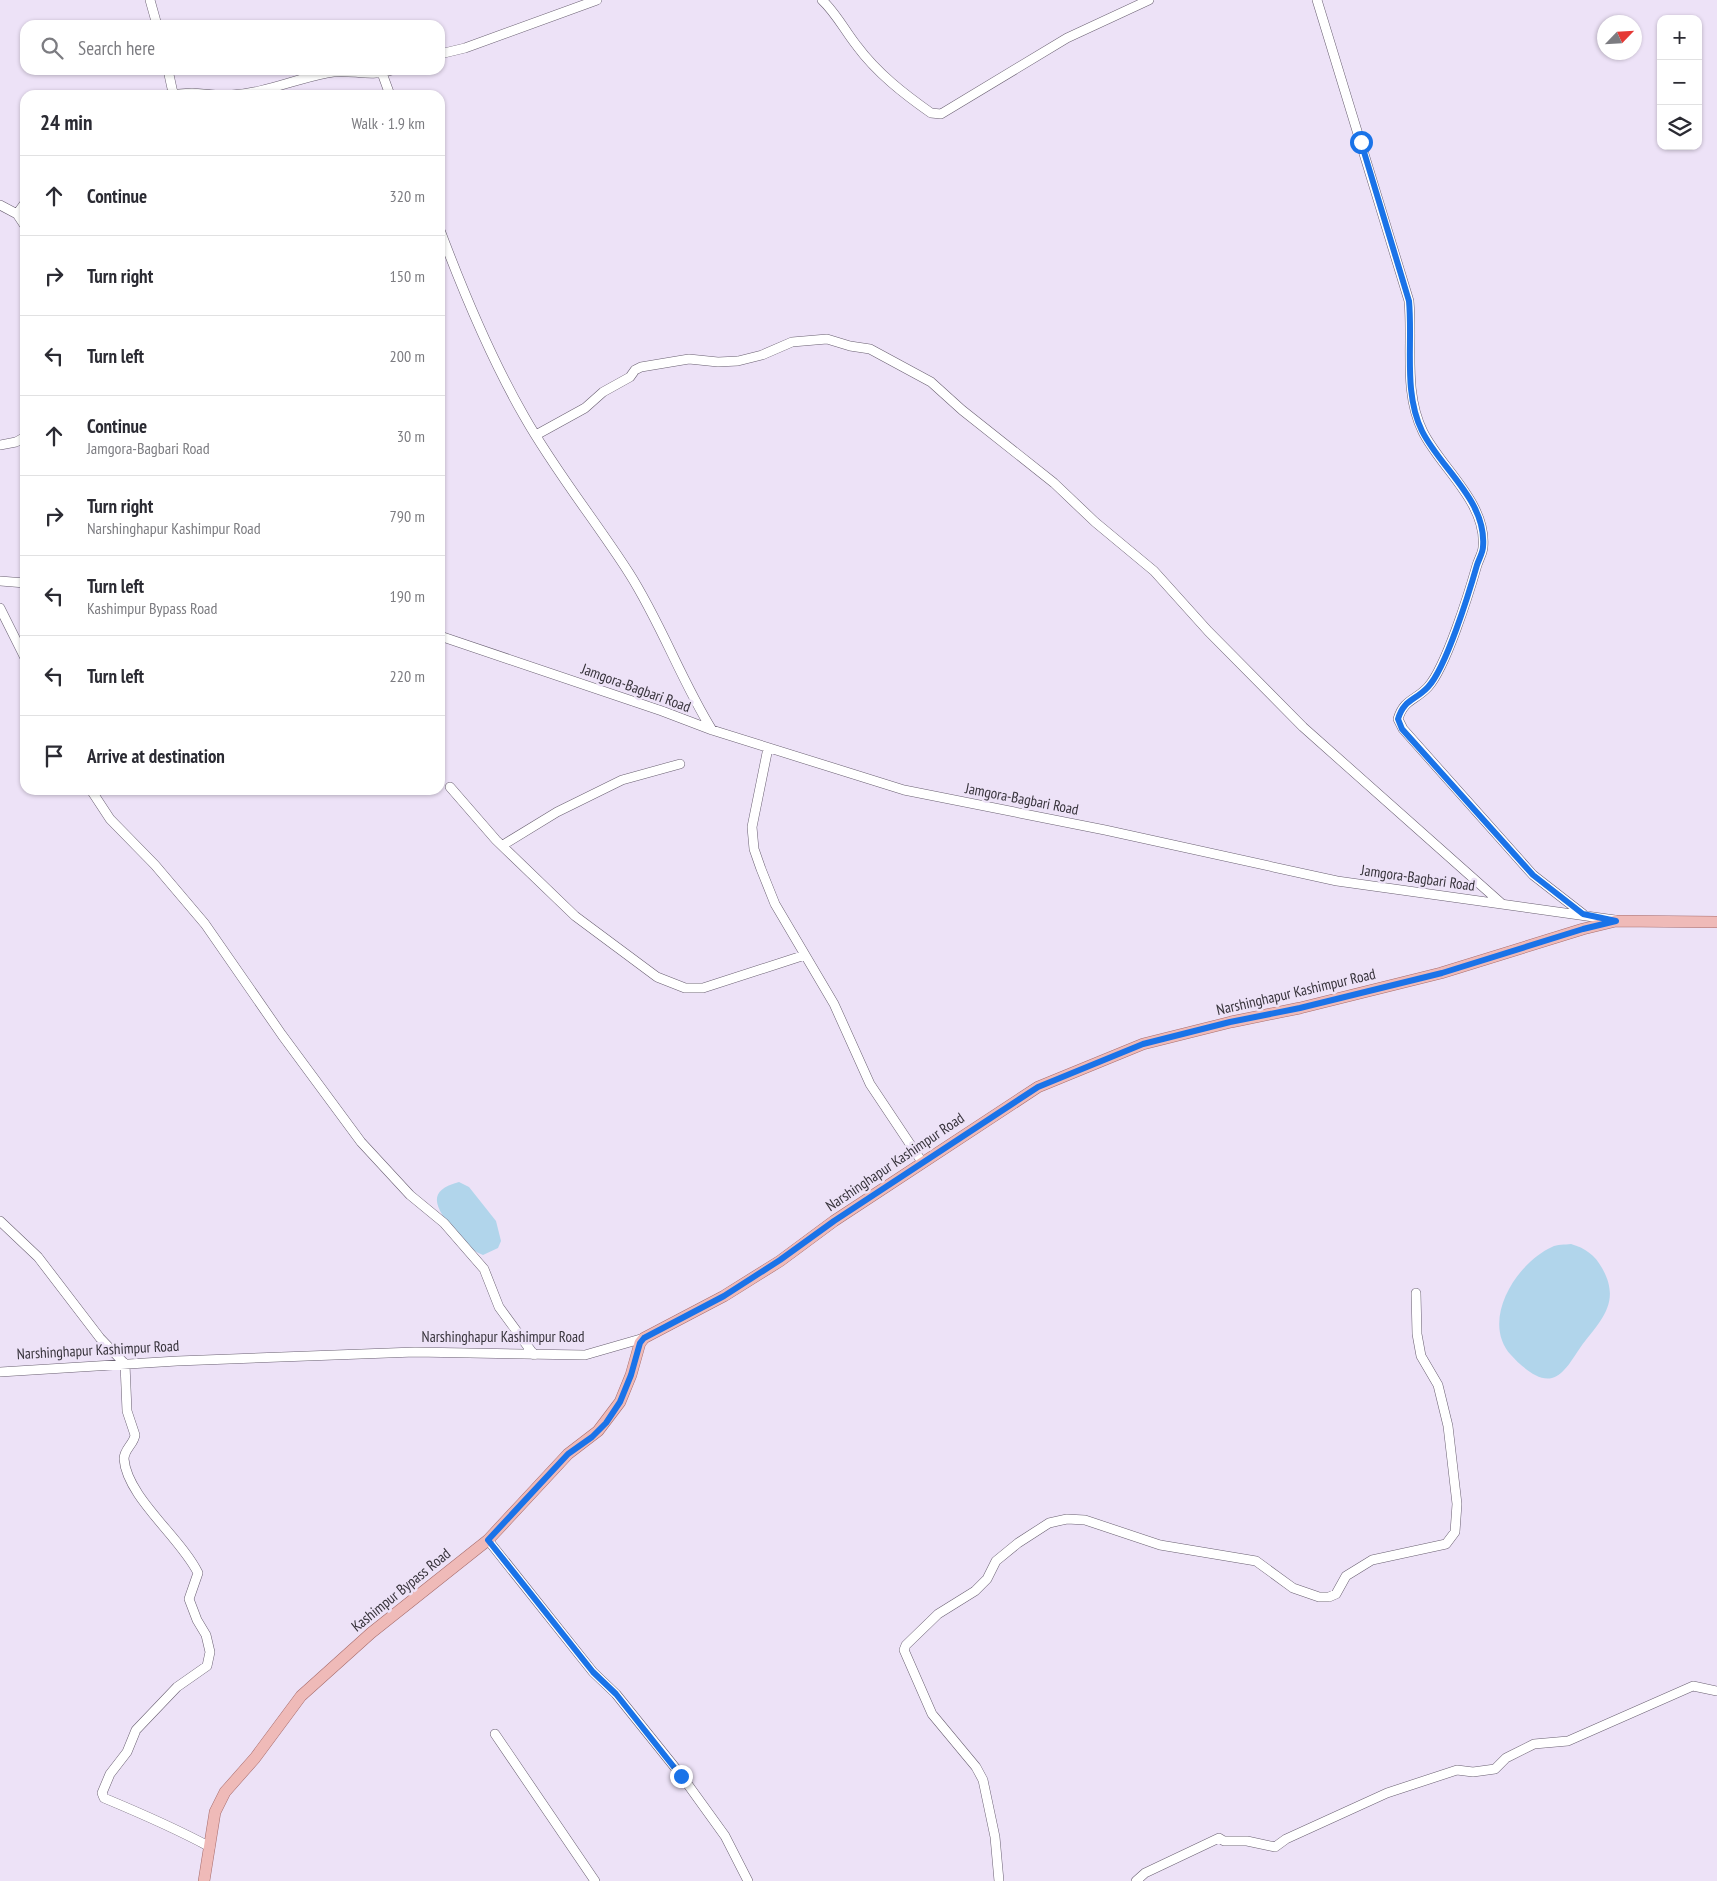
<!DOCTYPE html>
<meta charset="utf-8">
<style>
:root{--surface:#fff;--page:#f2f2f3;--text:#2b2b33;--muted:#7c7c81;--line:#e1e1e2}
body{margin:0;font-family:"PT Sans Narrow",sans-serif;background:var(--page);color:var(--text)}
.controls{position:absolute;right:15px;top:15px;display:grid;overflow:hidden;border-radius:10px;box-shadow:0 1px 4px #0004}
.controls button{width:45px;height:45px;display:grid;place-items:center;padding:0;border:0;border-bottom:1px solid var(--line);background:var(--surface);color:var(--text);font:25px sans-serif}
.compass{position:absolute;left:1597px;top:15px;width:45px;height:45px;border-radius:50%;background:var(--surface);box-shadow:0 1px 4px #0004;rotate:65deg}
.stop{position:absolute;width:15px;height:15px;margin:-11px;border:4px solid #1a73e8;border-radius:50%;background:#fff}
.stop.end{background:#1a73e8;border-color:#fff;box-shadow:0 1px 5px #0008}
.list{margin:0;padding:0;list-style:none}
h2{display:flex;justify-content:space-between;align-items:center;height:65px;margin:0;padding:0 20px;font-size:21px}
h2 small{font-size:16px;font-weight:400;color:var(--muted)}
.list li{display:grid;grid-template-columns:32px 1fr auto;gap:15px;align-items:center;box-sizing:border-box;height:80px;padding:0 20px;border-top:1px solid var(--line)}
.list b{display:block;font-size:19px;white-space:nowrap}
.list p{margin:0;font-size:16px;white-space:nowrap;color:var(--muted)}
.list em{font-size:16px;font-style:normal;color:var(--muted)}
.icon{flex:none;width:28px;height:28px;fill:none;stroke:currentColor;stroke-width:2;stroke-linecap:round;stroke-linejoin:round}
.map{position:relative;flex:none;width:1717px;height:1881px;overflow:hidden}
.search{position:absolute;background:var(--surface);box-shadow:0 1px 4px #0004;left:20px;top:20px;width:425px;height:55px;display:flex;align-items:center;gap:12px;box-sizing:border-box;padding:0 18px;border-radius:15px;color:var(--muted);font-size:19px}
.panel{position:absolute;background:var(--surface);box-shadow:0 1px 4px #0004;left:20px;top:90px;width:425px;height:705px;border-radius:15px}
.map>svg:first-child{display:block}
</style>
<div class="map">
<svg width="1717" height="1881" viewBox="0 0 1717 1881">
<rect width="100%" height="100%" fill="#ede2f7"/>
<path fill="#b1d5eb" d="M459,1182L469,1187L496,1221L501,1241L498,1248L483,1255C470,1250 463,1240 454,1230C437,1210 424,1191 459,1182Z
M1571,1244C1585,1248 1595,1255 1602,1268C1622,1303 1600,1321 1580,1348C1573,1358 1564,1375 1552,1378C1538,1382 1520,1365 1511,1355C1480,1321 1516,1263 1552,1247C1557,1244 1565,1245 1571,1244Z"/>
<g fill="none" stroke-linecap="round" stroke-linejoin="round">
<g stroke="#695f71" stroke-width="10">
<path id="minor" d="M150,0L157,25
M822,0C836,13 845,31 857,46C877,73 904,94 931,113L941,114L1067,38L1149,0
M1317,0L1409,301C1413,344 1403,392 1423,432C1441,468 1487,503 1483,547C1483,552 1479,559 1477,565C1469,593 1446,667 1428,687C1415,701 1404,699 1398,719L1403,729L1533,875L1583,914
M440,54L465,48L597,0
M168,70L173,93
M382,73L390,95
M166,95L192,93L215,95
M232,95C265,93 295,79 327,73C349,68 369,78 392,70
M0,205L17,214L25,226
M17,214L25,203
M440,230C464,294 490,357 524,416C555,471 595,520 629,573C661,623 681,680 712,730
M536,435L585,408L603,392L630,377L635,370L641,367L689,359L718,362L738,361L762,355L792,342L827,339L850,346L870,349L931,382L962,410L1054,483L1095,522L1154,571L1208,631L1303,727L1501,903
M0,445L16,442L25,437
M0,581L25,583
M0,608L25,658
M440,636L662,711L712,730L904,790L1105,830L1337,881L1615,920
M768,748L752,827L754,849L761,869L775,904L834,1004L870,1084L922,1162
M450,787L496,840L575,916L657,977L685,988H703L805,955
M91,790L110,819L155,865L205,924L282,1035L361,1142L410,1195L444,1223L484,1269L499,1307L534,1355
M503,845L557,812L622,780L680,764
M0,1221L38,1257L100,1338L125,1364L127,1411L135,1435C134,1444 124,1449 124,1459C127,1497 181,1538 198,1573L189,1599L197,1620L206,1635L210,1652L207,1666L177,1687L136,1730L127,1752L110,1774L102,1793L104,1798C140,1813 175,1828 210,1847
M0,1372L177,1361L415,1352L585,1355L644,1338
M488,1540L593,1672L616,1694L681,1775L725,1836L748,1881
M495,1734L595,1881
M999,1881L995,1837L983,1780L976,1767L932,1714L904,1650L906,1645L938,1614L975,1591L987,1579L996,1561L1018,1543L1049,1523L1067,1519L1085,1520L1160,1545L1256,1561L1293,1588L1319,1597H1329L1336,1594L1346,1576L1372,1560L1446,1544L1455,1532L1457,1504L1448,1426L1438,1385L1421,1356L1417,1334L1416,1293
M1136,1881L1145,1873L1219,1838L1224,1841H1247L1275,1847L1286,1839L1387,1793L1457,1770L1473,1772L1495,1769L1506,1758L1534,1744L1568,1741L1693,1686L1717,1691"/>
</g>
<g stroke="#a76d6d" stroke-width="12">
<path id="major" d="M204,1881L215,1812L225,1792L255,1758L301,1696L371,1633L488,1540L568,1454L598,1431L620,1402L631,1375L640,1343L644,1338L724,1296L780,1261L834,1221L1038,1087L1143,1044L1231,1022L1300,1008L1441,973L1583,929L1616,921L1717,922"/>
</g>
<use href="#minor" stroke="#fff" stroke-width="9"/>
<use href="#major" stroke="#efbab8" stroke-width="11"/>
</g>
<g fill="none" stroke-linecap="round" stroke-linejoin="round">
<path stroke="#1a73e8" stroke-width="6" d="M681,1776L616,1694L593,1672L488,1540L568,1454L592,1437L606,1423L620,1402L631,1375L640,1343L644,1338L724,1296L780,1260L834,1221L1038,1087L1143,1044L1230,1022L1300,1008L1442,973L1583,929L1616,921L1583,914L1533,875L1402,729L1398,719C1404,699 1415,701 1428,687C1446,668 1469,593 1477,565C1479,559 1483,552 1483,547C1487,501 1441,469 1422,431C1403,392 1413,344 1409,301L1361,142"/>
</g>
<g text-anchor="middle" stroke-width="5" stroke-linejoin="round" paint-order="stroke">
<g font-size="15" fill="#37333b" stroke="#ede2f7">
<text transform="translate(636 688) rotate(20)" y="5">Jamgora-Bagbari Road</text>
<text transform="translate(1022 799) rotate(11)" y="5">Jamgora-Bagbari Road</text>
<text transform="translate(1418 878) rotate(8)" y="5">Jamgora-Bagbari Road</text>
<text transform="translate(1296 992) rotate(-13)" y="5">Narshinghapur Kashimpur Road</text>
<text transform="translate(895 1162) rotate(-34)" y="5">Narshinghapur Kashimpur Road</text>
<text x="503" y="1342">Narshinghapur Kashimpur Road</text>
<text transform="translate(98 1350) rotate(-3)" y="5">Narshinghapur Kashimpur Road</text>
<text transform="translate(401 1590) rotate(-39)" y="5">Kashimpur Bypass Road</text>
</g>
</g>
</svg>
<div class="controls">
<button>+</button>
<button>−</button>
<button><svg class="icon" aria-label="layers" viewBox="0 0 24 24"><path d="M12 4l9 5-9 5-9-5zM3 14l9 5 9-5"/></svg></button>
</div>
<svg class="compass" viewBox="-18 -18 36 36"><path d="M0-13l5 13h-10z" fill="#e53935"/><path d="M0 13l5-13h-10z" fill="#7c7c81"/></svg>
<div class="stop" style="left:1361px;top:142px"></div>
<div class="stop end" style="left:681px;top:1776px"></div>
<div class="search"><svg class="icon" aria-label="search" viewBox="0 0 24 24"><circle cx="10" cy="10" r="6"/><path d="M15 15l6 6"/></svg>Search here</div>
<section class="panel">
<h2>24 min<small>Walk · 1.9 km</small></h2>
<ul class="list">
<li><svg class="icon" aria-label="ahead" viewBox="0 0 24 24"><path d="M12 20V5M6 11l6-6 6 6"/></svg><div><b>Continue</b></div><em>320 m</em></li>
<li><svg class="icon" aria-label="right" viewBox="0 0 24 24"><path d="M7 20v-9h11M14 6l5 5-5 5"/></svg><div><b>Turn right</b></div><em>150 m</em></li>
<li><svg class="icon" aria-label="left" viewBox="0 0 24 24"><path d="M17 20v-9H6M10 6l-5 5 5 5"/></svg><div><b>Turn left</b></div><em>200 m</em></li>
<li><svg class="icon" aria-label="ahead" viewBox="0 0 24 24"><path d="M12 20V5M6 11l6-6 6 6"/></svg><div><b>Continue</b><p>Jamgora-Bagbari Road</p></div><em>30 m</em></li>
<li><svg class="icon" aria-label="right" viewBox="0 0 24 24"><path d="M7 20v-9h11M14 6l5 5-5 5"/></svg><div><b>Turn right</b><p>Narshinghapur Kashimpur Road</p></div><em>790 m</em></li>
<li><svg class="icon" aria-label="left" viewBox="0 0 24 24"><path d="M17 20v-9H6M10 6l-5 5 5 5"/></svg><div><b>Turn left</b><p>Kashimpur Bypass Road</p></div><em>190 m</em></li>
<li><svg class="icon" aria-label="left" viewBox="0 0 24 24"><path d="M17 20v-9H6M10 6l-5 5 5 5"/></svg><div><b>Turn left</b></div><em>220 m</em></li>
<li><svg class="icon" aria-label="arrive" viewBox="0 0 24 24"><path d="M6 21V4h12l-3 4 3 4H6"/></svg><div><b>Arrive at destination</b></div></li>
</ul>
</section>
</div>
